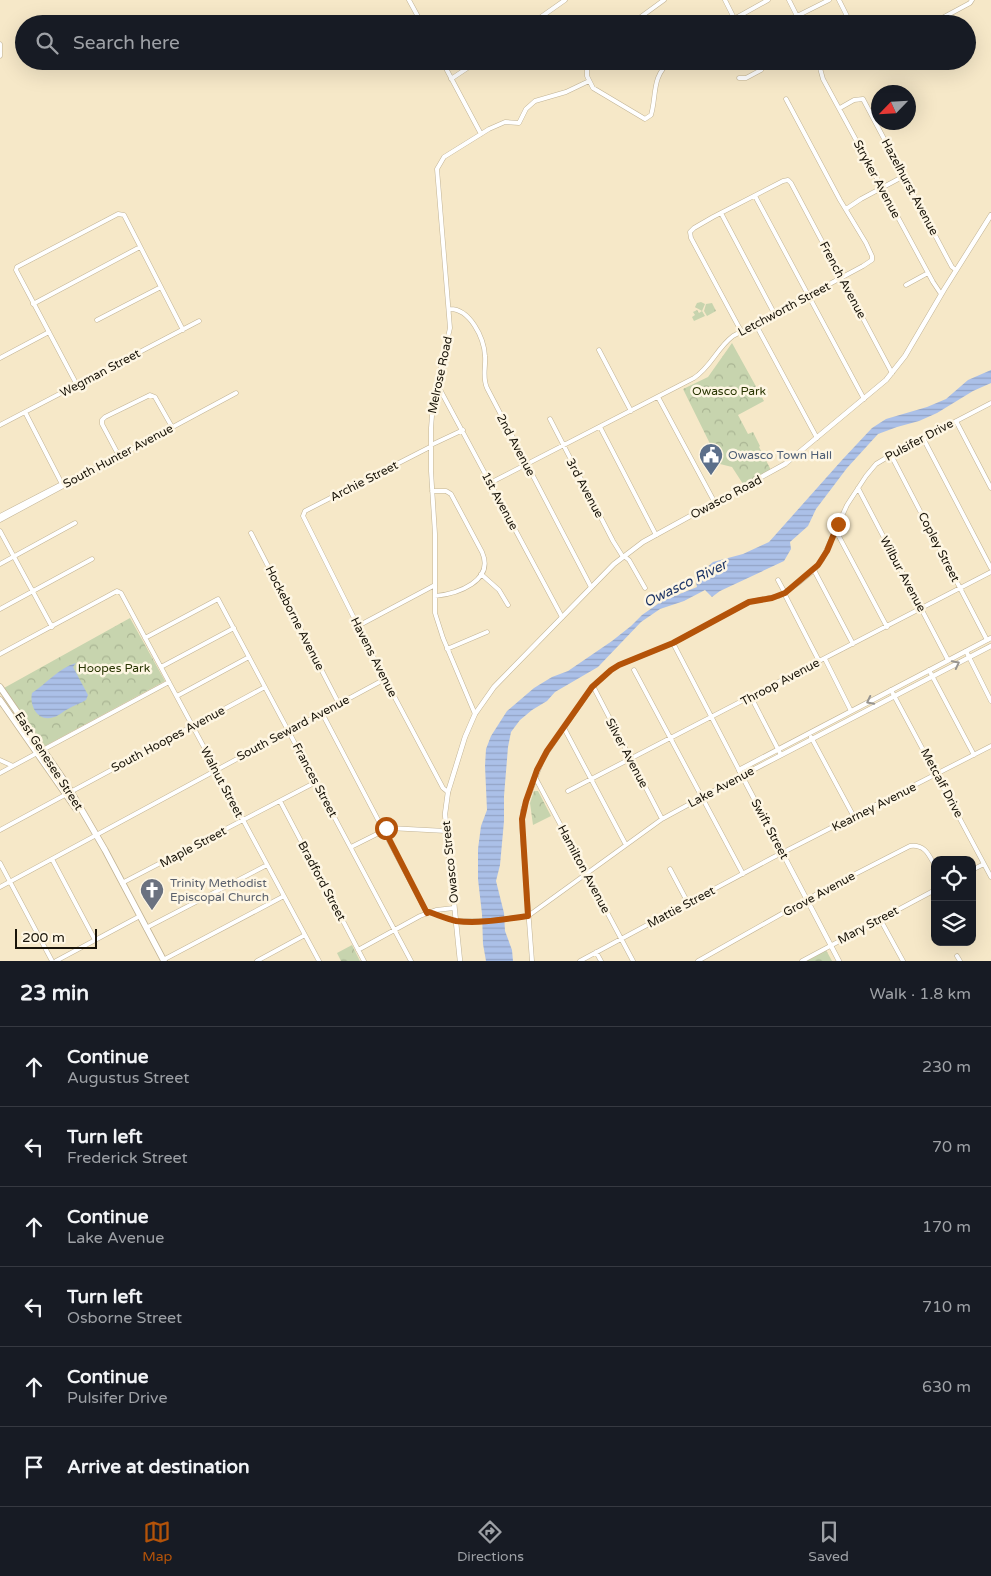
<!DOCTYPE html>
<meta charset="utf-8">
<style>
:root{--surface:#171b24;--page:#20242c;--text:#f1f3f6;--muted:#9ea1a6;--line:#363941;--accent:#b45309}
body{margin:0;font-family:"Varela Round",sans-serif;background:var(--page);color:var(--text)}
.controls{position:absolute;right:15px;bottom:15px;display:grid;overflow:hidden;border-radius:10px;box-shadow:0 5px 20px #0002}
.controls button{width:45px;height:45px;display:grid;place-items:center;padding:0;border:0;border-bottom:1px solid var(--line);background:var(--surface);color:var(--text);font:25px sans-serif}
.compass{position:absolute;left:871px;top:85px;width:45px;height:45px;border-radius:50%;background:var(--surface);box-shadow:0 5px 20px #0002;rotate:245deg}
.scale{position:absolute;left:15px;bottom:12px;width:82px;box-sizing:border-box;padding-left:5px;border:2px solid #191409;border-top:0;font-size:14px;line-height:18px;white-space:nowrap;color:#191409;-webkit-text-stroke:4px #fef6e3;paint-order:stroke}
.stop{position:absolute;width:15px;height:15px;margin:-11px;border:4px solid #b45309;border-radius:50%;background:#fff}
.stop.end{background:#b45309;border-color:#fff;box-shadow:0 1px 5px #0008}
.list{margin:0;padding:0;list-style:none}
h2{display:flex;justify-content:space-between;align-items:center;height:65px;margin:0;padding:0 20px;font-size:21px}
h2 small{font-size:16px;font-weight:400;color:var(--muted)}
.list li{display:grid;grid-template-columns:32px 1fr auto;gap:15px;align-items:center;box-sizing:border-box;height:80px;padding:0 20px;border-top:1px solid var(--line)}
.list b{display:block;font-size:19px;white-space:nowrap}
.list p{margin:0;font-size:16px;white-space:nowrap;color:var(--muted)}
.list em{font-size:16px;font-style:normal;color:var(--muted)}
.icon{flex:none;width:28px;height:28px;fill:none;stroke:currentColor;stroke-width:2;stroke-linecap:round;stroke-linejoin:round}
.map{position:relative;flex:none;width:991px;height:961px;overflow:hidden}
.search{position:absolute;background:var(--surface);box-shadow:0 5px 20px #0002;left:15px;right:15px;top:15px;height:55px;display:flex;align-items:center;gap:12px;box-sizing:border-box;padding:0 18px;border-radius:28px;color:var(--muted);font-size:19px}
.sheet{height:545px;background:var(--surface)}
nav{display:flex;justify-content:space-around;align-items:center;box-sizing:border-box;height:70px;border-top:1px solid var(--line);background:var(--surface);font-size:14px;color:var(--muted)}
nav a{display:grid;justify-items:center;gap:2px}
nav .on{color:var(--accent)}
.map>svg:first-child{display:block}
</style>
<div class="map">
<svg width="991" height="961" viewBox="0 0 991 961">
<defs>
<pattern id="park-crowns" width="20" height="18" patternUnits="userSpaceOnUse" patternTransform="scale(1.25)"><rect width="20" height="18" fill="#c7d4ae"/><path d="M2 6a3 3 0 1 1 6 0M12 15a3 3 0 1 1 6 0" fill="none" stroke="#aab594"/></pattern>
<pattern id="water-rules" width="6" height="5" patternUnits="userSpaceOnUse" patternTransform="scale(1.25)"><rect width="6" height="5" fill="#abc0e8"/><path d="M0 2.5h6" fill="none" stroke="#93a4c6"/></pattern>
</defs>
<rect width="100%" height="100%" fill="#f6e8c8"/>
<path fill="url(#park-crowns)" d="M701,302L705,304L702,311L705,316L694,321L692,317L695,315L693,312L697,310L699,313L702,311L695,307L697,303Z
M712,303L716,311L707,316L704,311L706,304Z
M732,343L764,401L738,415L748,434L753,432L760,446L759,447L772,472L745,487L732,467L720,464L683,389L708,377Z
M130,618L165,681L45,746L4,688Z
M534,791H538L551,816L533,825L530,803Z
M352,945L360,961H341L337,953Z
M826,950L832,961H806Z"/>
<path fill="url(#water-rules)" d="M991,370V383L973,391L937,413L919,421L897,427L878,434L847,468L816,509L808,526L790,542L791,549L784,561L720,591L712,597L705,590L684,601L660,609L641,622L598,667L555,692L547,701L532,710L520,720L511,732L508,747L504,796V821L500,865L496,881L504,913L505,931L512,950L513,961H486L483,944L482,914L478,879V849L481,826L487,810L485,766L486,749L491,736L507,711L534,688L552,677L568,671L612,641L631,626L642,615L662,601L697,587L696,582L699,581L705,569L713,562L743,554L769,542L842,460L872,428L886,419L927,407L946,399L968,380Z
M76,663L73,667L88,695L86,700C80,704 74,705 68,709C63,711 59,716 54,717C39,723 29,707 32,693C46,684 59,668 76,663Z"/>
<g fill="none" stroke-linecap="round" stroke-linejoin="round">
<g stroke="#c1b395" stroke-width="5">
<path id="minor" d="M409,0L422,24
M725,0L737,24
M789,0L801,24
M839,0L851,24
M797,16L829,0
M531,24L565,0
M631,24L664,0
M725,24L768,0
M931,24L970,3L972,0
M0,44V56
M442,61L481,134
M587,61V76L593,88L645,119L651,115C657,95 651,76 671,61
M818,61L823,79L933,282L941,294
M739,78H746L761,70L756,61
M451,79L478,61
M840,108L854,100L863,99L945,254L952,267L956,270
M755,196L864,399
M846,209L861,199L904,176
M721,213L774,313
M906,285L928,273
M33,304L140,247
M449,309C470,308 484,338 485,356C486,367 482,377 487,388L591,587
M97,320L161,287
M755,323L817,438
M741,331L691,238L690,232L694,228L713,217L783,181L788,180L791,183L892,373
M599,350L631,411
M0,358L49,332
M437,384L562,617
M77,385L16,270L17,267L118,214L124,215L183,330
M658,397L715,503
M25,412L62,484
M550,419L613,541L623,557H625L629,560L645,588
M956,421L991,488
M0,425L199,321
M600,427L656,535
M923,438L991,568
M431,445L463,430
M430,447L305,511L303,516L377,664L443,788L448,792
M891,455L987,640
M119,456L102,424V420L105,417L150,395L155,397L172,427
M490,483L694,378C711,367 717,348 733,336L863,266L872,260V256L866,243L840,200L786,99
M858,488L948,660
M432,491H446L451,494L482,552C495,581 457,594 435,596
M0,516L81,474
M0,520L236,393
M835,529L887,627
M0,531L52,627
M251,533L339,704
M0,564L75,523
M814,570L853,644
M481,574L499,590L508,605
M778,580L785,593
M784,593L819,661
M218,599L411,961
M0,609L92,559
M358,626L435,585
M145,638L218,599
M673,643L739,770
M447,649L487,632
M966,651L991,701
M0,654L117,591L121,593L319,961
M825,659L851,711
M161,667L234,628
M634,670L743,874
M929,670L974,755
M593,686L662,819
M891,690L991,877
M177,696L249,657
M751,697L781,755
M322,713L427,913
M475,714L443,638L435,613V534L431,471V428L433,403L450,328L437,169L444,157L489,129L505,122L519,123L526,109L535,101L566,92L589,81
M564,728L626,845
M811,737L854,817
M0,760L13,766
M0,773L169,682
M535,777L633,961
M568,791L991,572
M280,801L364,961
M0,830L265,687
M351,847L389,828L446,831
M52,859L95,940
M0,863L52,961
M670,869L688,903
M972,870L984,864
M122,883L316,782
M0,887L385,679
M429,912L456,921H491L528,916L662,819L741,776
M880,919L903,961
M146,928L267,865
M358,950L420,916L436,910L454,908
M596,952L601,961
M957,956L960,961
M163,960L284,896
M56,961L140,916
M257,961L305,935
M532,961L522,828L523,810L543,758L592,687L611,670L619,665L673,643L749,602L779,596L797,584L814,570L822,560L847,505L866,476L876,464L891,455L991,403
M580,961L772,858L991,746
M698,961L824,890L910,846C925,844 929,855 935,866
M802,961L935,890"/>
</g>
<g stroke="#c1b395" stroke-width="5.5">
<path id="major" d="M741,776L991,646
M460,961L445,814L448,792L465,737L475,714L494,687L614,564L643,542L785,464L886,380L905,356L945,288L991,215
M839,961L739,770L991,638"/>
</g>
<g stroke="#c1b395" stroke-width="7">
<path id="highway" d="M0,687L66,783L105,850L164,961
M0,700L76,809"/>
</g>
<use href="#minor" stroke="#fff" stroke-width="4"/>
<use href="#major" stroke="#fff" stroke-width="4.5"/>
<use href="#highway" stroke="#fff" stroke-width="5.5"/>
</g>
<defs><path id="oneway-chevron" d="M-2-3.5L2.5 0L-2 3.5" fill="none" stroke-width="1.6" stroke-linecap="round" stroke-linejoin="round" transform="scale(1.25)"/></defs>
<g stroke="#989590">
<use href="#oneway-chevron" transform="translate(956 664) rotate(-27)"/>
<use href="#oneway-chevron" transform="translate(870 701) rotate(153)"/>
</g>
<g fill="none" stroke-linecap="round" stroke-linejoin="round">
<path stroke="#b45309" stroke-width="6" d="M386,828L384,829L427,913L429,912C438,915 447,919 456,921C480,924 505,919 528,916L522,819L526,801L537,770L547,751L592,687L611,670L619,665L673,643L749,602L772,598L785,593L818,565L827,551L838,524"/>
</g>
<defs>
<g id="civic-pin" transform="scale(1.25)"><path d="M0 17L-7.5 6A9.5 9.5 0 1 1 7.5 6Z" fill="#5c6f8a" stroke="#fef6e3"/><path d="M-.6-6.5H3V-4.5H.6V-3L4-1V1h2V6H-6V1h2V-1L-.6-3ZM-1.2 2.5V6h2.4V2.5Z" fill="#fff"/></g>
<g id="church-pin" transform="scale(1.25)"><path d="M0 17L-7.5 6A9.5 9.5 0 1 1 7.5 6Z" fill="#6b7280" stroke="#fef6e3"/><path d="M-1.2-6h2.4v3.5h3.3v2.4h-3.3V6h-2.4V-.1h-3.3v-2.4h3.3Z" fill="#fff"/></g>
</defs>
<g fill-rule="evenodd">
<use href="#civic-pin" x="711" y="455"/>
<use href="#church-pin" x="152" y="890"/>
</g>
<g text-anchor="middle" stroke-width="5" stroke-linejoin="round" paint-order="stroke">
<g font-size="12" fill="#191409" stroke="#fef6e3">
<text transform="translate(877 179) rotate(62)" y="4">Stryker Avenue</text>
<text transform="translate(910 187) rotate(62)" y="4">Hazelhurst Avenue</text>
<text transform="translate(843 280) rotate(62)" y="4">French Avenue</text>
<text transform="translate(784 309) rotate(-28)" y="4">Letchworth Street</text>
<text transform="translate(100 373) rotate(-28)" y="4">Wegman Street</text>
<text transform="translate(440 375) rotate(-78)" y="4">Melrose Road</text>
<text transform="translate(919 440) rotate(-28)" y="4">Pulsifer Drive</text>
<text transform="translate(516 445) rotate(62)" y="4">2nd Avenue</text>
<text transform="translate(118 456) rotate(-28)" y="4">South Hunter Avenue</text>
<text transform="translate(364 481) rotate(-27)" y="4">Archie Street</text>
<text transform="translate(585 488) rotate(62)" y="4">3rd Avenue</text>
<text transform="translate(726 497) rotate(-28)" y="4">Owasco Road</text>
<text transform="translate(500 501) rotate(62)" y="4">1st Avenue</text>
<text transform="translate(939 547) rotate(63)" y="4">Copley Street</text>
<text transform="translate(903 574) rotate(62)" y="4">Wilbur Avenue</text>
<text transform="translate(295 618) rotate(63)" y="4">Hockeborne Avenue</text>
<text transform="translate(374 657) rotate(63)" y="4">Havens Avenue</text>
<text transform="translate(780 682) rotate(-28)" y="4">Throop Avenue</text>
<text transform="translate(293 728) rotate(-28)" y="4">South Seward Avenue</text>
<text transform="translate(168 739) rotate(-28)" y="4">South Hoopes Avenue</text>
<text transform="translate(627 753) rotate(62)" y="4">Silver Avenue</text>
<text transform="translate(49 761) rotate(57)" y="4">East Genesee Street</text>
<text transform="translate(315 780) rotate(62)" y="4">Frances Street</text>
<text transform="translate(222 782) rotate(62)" y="4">Walnut Street</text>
<text transform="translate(942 783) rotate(62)" y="4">Metcalf Drive</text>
<text transform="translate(721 787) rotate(-28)" y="4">Lake Avenue</text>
<text transform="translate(874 807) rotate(-27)" y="4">Kearney Avenue</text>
<text transform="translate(770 829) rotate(62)" y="4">Swift Street</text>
<text transform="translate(193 847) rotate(-28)" y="4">Maple Street</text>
<text transform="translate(450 862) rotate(-96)" y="4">Owasco Street</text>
<text transform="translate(584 869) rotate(62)" y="4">Hamilton Avenue</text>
<text transform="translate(322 881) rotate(62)" y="4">Bradford Street</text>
<text transform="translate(819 894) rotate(-29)" y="4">Grove Avenue</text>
<text transform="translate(681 907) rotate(-28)" y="4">Mattie Street</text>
<text transform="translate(868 925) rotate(-28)" y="4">Mary Street</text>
</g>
<g font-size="12" fill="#293603" stroke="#fef6e3">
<text x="729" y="395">Owasco Park</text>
<text x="114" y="672">Hoopes Park</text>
</g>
<g font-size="12" fill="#4e5e75" stroke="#fef6e3" text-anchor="start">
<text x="728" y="459">Owasco Town Hall</text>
</g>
<g font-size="12" fill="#5b616d" stroke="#fef6e3" text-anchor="start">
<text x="170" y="887">Trinity Methodist<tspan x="170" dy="14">Episcopal Church</tspan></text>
</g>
<g font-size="14" font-style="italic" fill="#1d3566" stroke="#fef6e3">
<text transform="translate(685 583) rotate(-26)" y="5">Owasco River</text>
</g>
</g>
</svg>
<div class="controls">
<button><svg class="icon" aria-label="locate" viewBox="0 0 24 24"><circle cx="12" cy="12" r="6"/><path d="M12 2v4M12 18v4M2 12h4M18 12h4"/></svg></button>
<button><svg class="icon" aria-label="layers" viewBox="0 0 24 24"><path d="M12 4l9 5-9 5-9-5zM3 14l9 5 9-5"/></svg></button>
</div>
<svg class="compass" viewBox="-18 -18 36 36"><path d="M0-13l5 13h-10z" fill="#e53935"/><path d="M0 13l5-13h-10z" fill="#9ea1a6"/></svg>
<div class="scale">200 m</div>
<div class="stop" style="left:386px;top:828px"></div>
<div class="stop end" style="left:838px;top:524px"></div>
<div class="search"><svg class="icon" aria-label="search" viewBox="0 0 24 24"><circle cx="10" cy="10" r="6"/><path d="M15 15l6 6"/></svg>Search here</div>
</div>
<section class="sheet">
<h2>23 min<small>Walk · 1.8 km</small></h2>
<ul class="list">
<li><svg class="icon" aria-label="ahead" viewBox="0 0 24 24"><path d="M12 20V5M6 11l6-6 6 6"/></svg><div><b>Continue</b><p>Augustus Street</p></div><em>230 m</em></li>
<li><svg class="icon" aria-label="left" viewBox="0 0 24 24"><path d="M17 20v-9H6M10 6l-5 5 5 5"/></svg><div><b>Turn left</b><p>Frederick Street</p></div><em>70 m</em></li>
<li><svg class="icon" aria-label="ahead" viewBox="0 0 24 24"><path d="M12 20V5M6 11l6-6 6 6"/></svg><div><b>Continue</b><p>Lake Avenue</p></div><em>170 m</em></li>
<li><svg class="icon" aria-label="left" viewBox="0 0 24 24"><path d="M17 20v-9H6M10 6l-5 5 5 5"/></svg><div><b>Turn left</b><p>Osborne Street</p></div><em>710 m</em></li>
<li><svg class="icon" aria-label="ahead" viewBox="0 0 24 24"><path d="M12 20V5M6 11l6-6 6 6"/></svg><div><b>Continue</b><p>Pulsifer Drive</p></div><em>630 m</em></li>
<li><svg class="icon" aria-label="arrive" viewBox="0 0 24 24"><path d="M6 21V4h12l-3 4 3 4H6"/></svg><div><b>Arrive at destination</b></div></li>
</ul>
</section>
<nav>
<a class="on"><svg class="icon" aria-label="map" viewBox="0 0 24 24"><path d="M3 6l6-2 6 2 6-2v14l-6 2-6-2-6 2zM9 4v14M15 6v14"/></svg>Map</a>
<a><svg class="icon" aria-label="directions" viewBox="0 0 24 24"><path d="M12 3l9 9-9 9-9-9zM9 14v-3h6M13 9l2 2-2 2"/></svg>Directions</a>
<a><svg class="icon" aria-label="saved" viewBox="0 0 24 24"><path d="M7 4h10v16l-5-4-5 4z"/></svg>Saved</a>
</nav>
